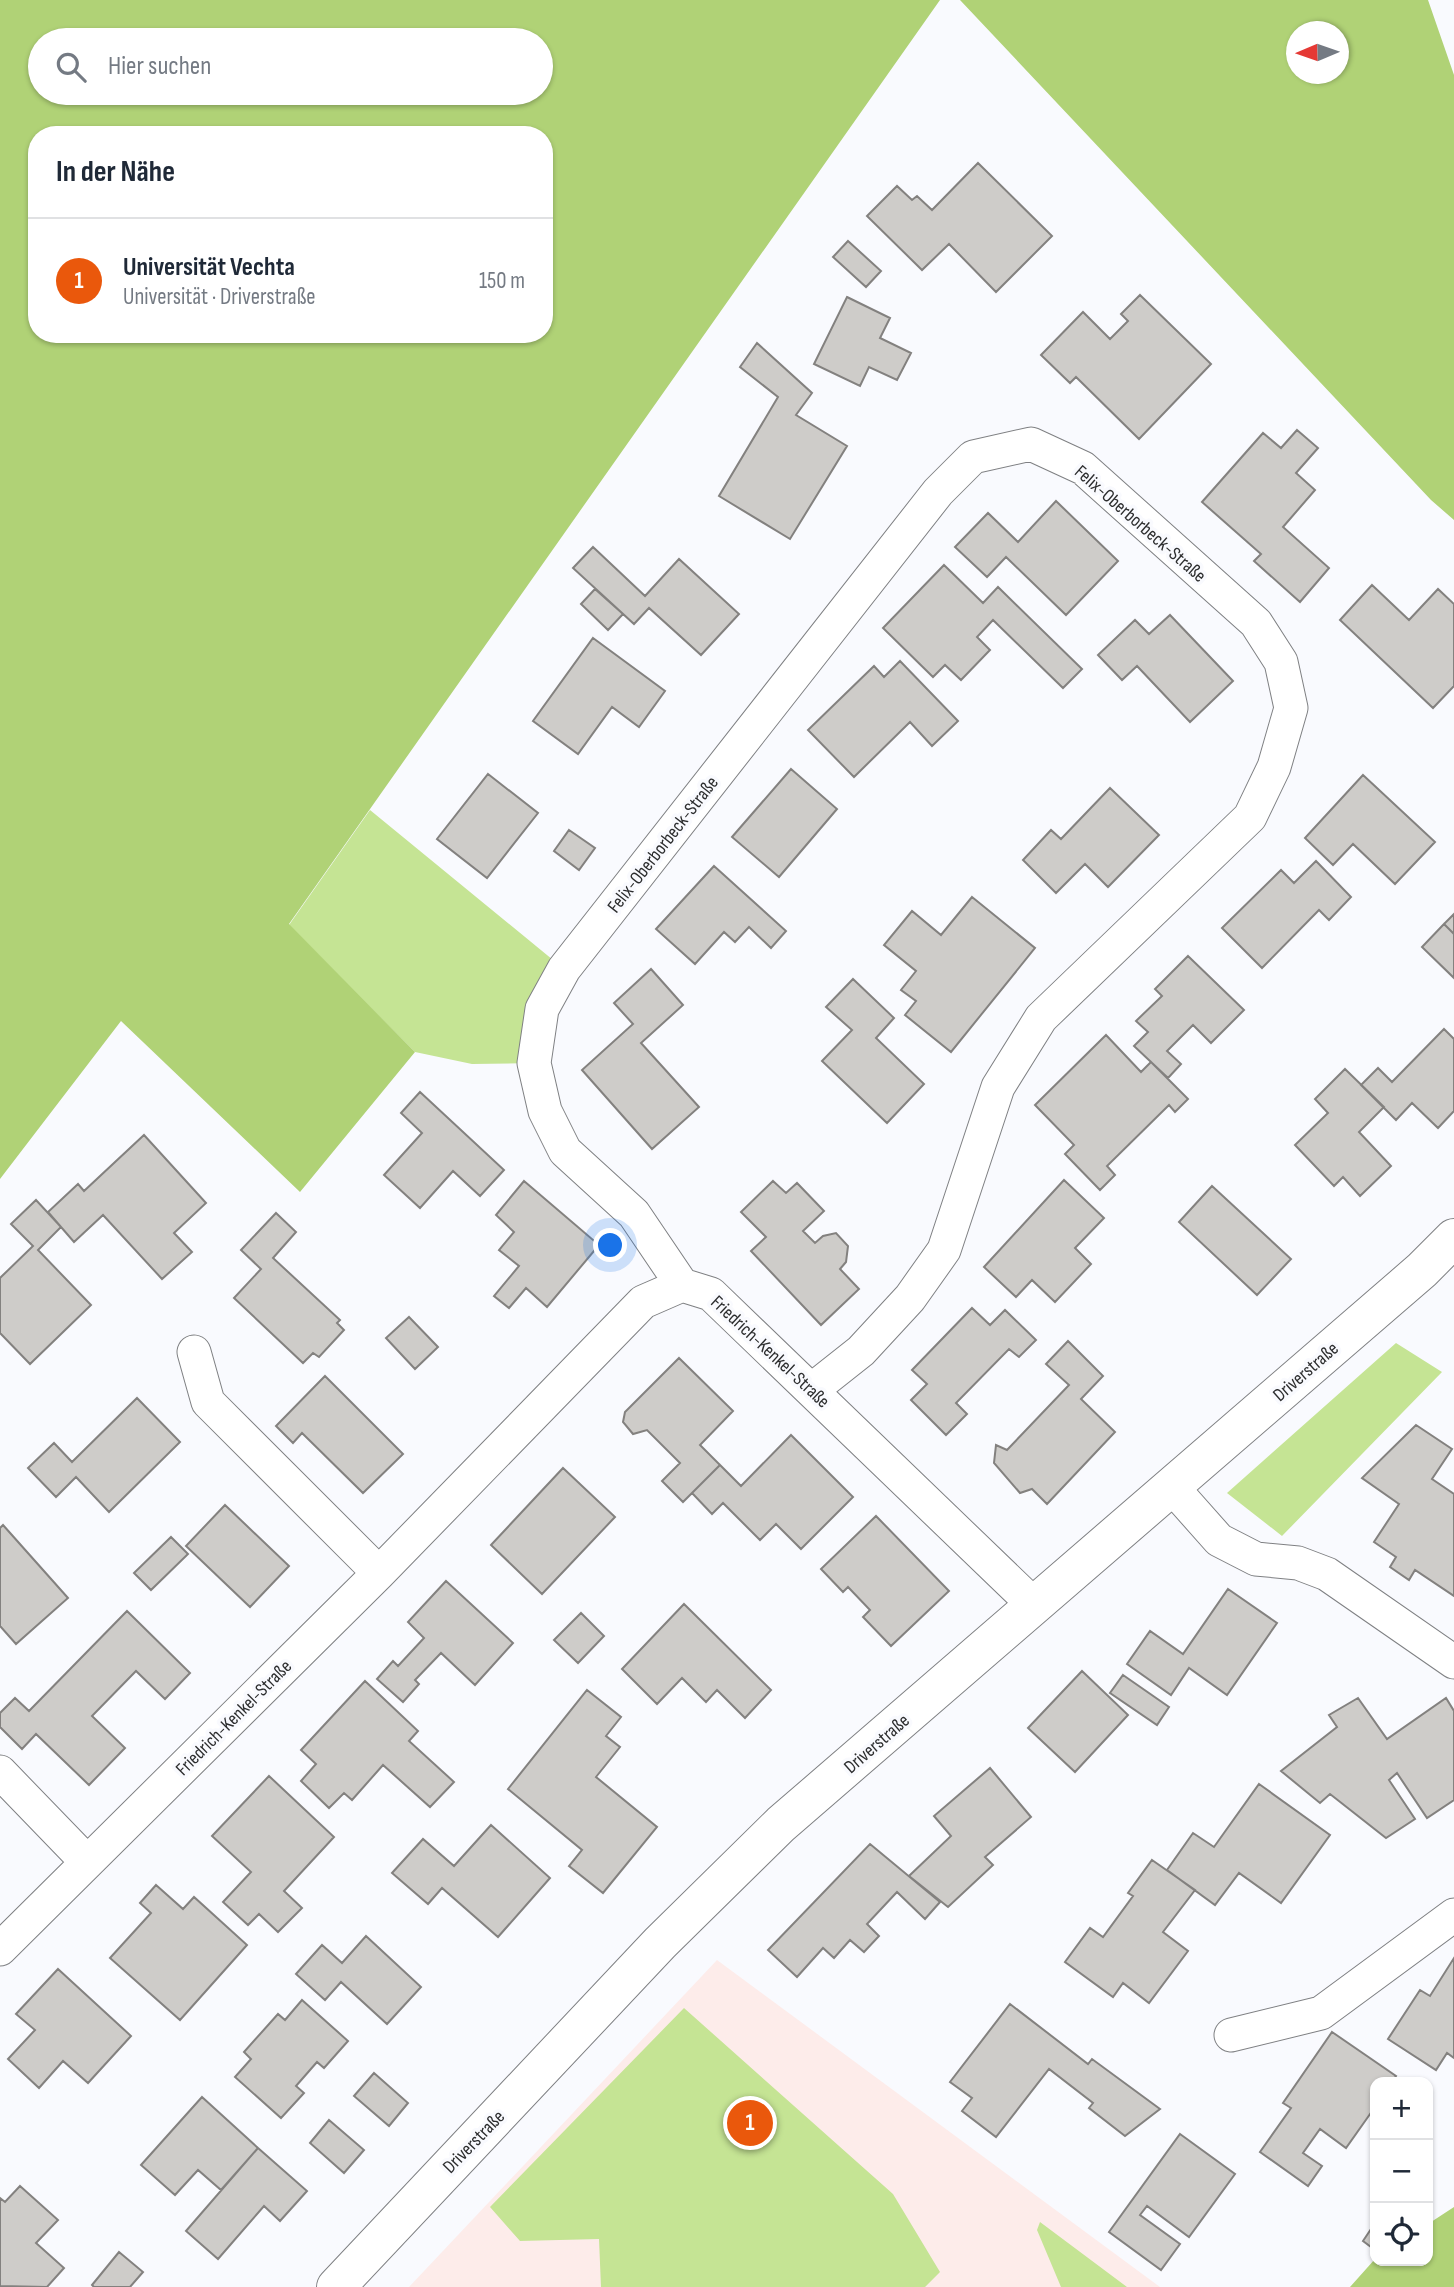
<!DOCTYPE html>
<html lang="de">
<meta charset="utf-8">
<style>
:root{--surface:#fff;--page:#f6f6f7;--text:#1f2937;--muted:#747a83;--line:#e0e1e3;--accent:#ea580c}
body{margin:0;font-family:"Sofia Sans Condensed",sans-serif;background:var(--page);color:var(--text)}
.controls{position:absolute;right:21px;bottom:21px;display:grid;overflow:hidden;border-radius:14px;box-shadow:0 2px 5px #0004}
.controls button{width:63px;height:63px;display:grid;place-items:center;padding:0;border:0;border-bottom:2px solid var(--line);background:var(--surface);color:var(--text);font:35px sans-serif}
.compass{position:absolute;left:1286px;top:21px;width:63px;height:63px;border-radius:50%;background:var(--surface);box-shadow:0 2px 5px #0004;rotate:268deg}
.you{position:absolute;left:611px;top:1246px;width:24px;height:24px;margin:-18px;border:5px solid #fff;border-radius:50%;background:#1a73e8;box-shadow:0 0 0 10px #1a73e833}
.badge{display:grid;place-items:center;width:46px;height:46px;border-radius:50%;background:var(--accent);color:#fff;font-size:23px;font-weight:700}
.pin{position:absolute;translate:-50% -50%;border:4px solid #fff;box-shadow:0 2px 7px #0006}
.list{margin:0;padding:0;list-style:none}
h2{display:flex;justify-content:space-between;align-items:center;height:91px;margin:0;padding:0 28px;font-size:30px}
h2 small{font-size:23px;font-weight:400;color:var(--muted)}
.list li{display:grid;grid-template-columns:46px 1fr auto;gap:21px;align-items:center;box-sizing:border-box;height:126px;padding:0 28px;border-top:2px solid var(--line)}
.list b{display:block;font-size:26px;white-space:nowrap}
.list p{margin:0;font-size:23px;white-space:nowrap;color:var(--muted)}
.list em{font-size:23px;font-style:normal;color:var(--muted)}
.icon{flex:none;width:38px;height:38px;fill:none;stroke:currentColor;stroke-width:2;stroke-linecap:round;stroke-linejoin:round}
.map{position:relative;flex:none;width:1454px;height:2287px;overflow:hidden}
.search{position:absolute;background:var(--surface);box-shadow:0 2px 5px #0004;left:28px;top:28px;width:525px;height:77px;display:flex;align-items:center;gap:18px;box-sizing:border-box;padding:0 24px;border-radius:38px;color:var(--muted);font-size:26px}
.panel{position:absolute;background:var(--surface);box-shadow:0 2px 5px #0004;left:28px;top:126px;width:525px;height:217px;border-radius:28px}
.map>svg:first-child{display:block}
</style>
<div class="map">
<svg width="1454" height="2287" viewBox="0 0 1454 2287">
<rect width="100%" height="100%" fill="#f9fafe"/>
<path fill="#fdecea" d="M717,1960L1160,2287H409Z"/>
<path fill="#c5e494" d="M370,810L564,969L534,1063L472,1064L415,1052L289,925Z
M1396,1343L1442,1372L1282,1536L1227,1493Z
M684,2008L893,2194L940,2272L925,2287H601L599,2239L520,2241L490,2207Z
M1040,2222L1127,2287H1061L1037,2230Z"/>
<path fill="#b0d276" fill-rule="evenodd" d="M0,0H940L289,924L415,1052L300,1192L121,1021L0,1179ZM541,40V93H40V40ZM37,135H544V334H37Z
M960,0H1428L1454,75V520L1431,500ZM1296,32H1338V74H1296Z
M1454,2207V2287H1350L1375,2259L1428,2261V2224Z"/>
<path fill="#ceccc9" stroke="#83817f" stroke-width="2" d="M978,163L1052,236L996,292L949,244L922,270L867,216L897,186L912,200L917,196L932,210Z
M848,241L881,271L866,287L833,257Z
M1140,295L1211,364L1139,439L1076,377L1070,383L1041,355L1083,312L1110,339L1128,321L1121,314Z
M847,297L890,318L880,338L911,353L897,380L869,367L860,386L814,364Z
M757,343L812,393L796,415L847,446L790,539L719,496L778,397L740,367Z
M1297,430L1318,448L1296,473L1315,490L1283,527L1329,568L1300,602L1254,561L1261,554L1202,502L1263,433L1281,448Z
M1056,501L1118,561L1066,615L1006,557L987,577L955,547L988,513L1018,542Z
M593,547L645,596L679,559L739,614L701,655L649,608L634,624L573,568Z
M944,565L983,603L998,587L1082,669L1063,688L993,620L977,637L990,650L961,680L945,665L933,677L883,628Z
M1372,585L1409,620L1438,589L1454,604V686L1433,708L1340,620Z
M595,589L623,614L608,630L581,604Z
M1170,615L1233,681L1190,722L1137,666L1122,680L1098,655L1135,620L1149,634Z
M593,638L665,691L639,727L612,707L578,754L533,721Z
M900,661L958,721L932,746L910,722L854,777L808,730L874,666L884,677Z
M791,769L837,809L779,877L732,837Z
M488,774L538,813L487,878L437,839Z
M1363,775L1435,842L1395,884L1353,844L1333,865L1305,838Z
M1110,788L1159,835L1108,887L1085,864L1056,893L1023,860L1051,830L1061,839Z
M569,830L595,848L579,870L554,851Z
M1316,861L1351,897L1329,920L1319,910L1262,968L1222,928L1281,870L1294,883Z
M714,866L786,931L771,948L749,927L735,942L724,932L695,964L656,929Z
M972,897L1035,948L951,1052L905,1015L916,1001L901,990L916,971L884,945L912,911L941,935Z
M1454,914V934L1444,924Z
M1444,924L1454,934V978L1422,947Z
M1188,956L1244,1010L1211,1043L1193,1025L1167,1051L1181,1064L1168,1078L1134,1046L1148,1032L1136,1021L1162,996L1155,989Z
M651,969L683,1005L641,1043L699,1107L652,1149L582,1070L633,1024L614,1003Z
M853,979L894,1018L876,1038L924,1084L887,1123L822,1061L852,1030L826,1007Z
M1444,1029L1454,1039V1111L1438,1128L1412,1103L1396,1120L1361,1085L1378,1068L1392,1082Z
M1106,1035L1141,1072L1151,1062L1188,1099L1175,1112L1169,1105L1107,1166L1115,1175L1100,1190L1065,1154L1074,1145L1035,1105Z
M1345,1069L1384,1107L1359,1132L1391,1166L1360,1196L1343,1177L1334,1186L1295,1145L1328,1113L1315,1099Z
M420,1092L504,1170L480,1196L453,1171L420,1208L384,1175L422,1133L401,1113Z
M144,1135L206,1203L174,1233L192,1252L162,1279L103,1215L74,1242L48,1212L78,1184L84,1191Z
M1064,1180L1104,1218L1075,1248L1091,1264L1055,1302L1032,1280L1016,1297L984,1267Z
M524,1181L599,1245L547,1307L526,1288L509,1308L494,1296L519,1266L499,1250L514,1232L496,1215Z
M773,1181L786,1193L797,1183L824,1211L803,1231L815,1243L823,1236L836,1233L848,1246L846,1262L840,1269L859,1289L821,1325L751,1251L766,1237L741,1212Z
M1212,1186L1291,1259L1257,1295L1179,1222Z
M36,1200L61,1227L38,1250L91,1305L30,1364L0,1333V1278L33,1246L11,1224Z
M276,1213L296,1232L273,1258L340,1320L337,1323L344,1330L319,1357L313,1353L303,1363L234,1298L261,1269L241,1250Z
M972,1308L990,1325L1005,1310L1036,1340L1019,1357L1009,1349L956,1403L967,1414L946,1435L911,1400L927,1384L912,1370Z
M409,1317L438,1347L415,1369L386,1338Z
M1068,1341L1103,1376L1081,1399L1115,1432L1047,1504L1032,1489L1020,1493L994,1463L996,1445L1007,1450L1069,1385L1046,1364Z
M679,1358L733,1411L700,1445L720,1465L683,1502L662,1481L680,1463L647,1430L633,1434L623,1422L625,1412Z
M325,1376L403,1454L363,1493L302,1433L293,1443L276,1426Z
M137,1398L180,1442L109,1512L76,1477L56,1497L28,1468L54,1443L72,1462Z
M1416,1425L1452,1449L1432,1479L1454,1494V1596L1415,1570L1409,1580L1390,1567L1396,1557L1374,1542L1399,1504L1362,1478Z
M791,1435L853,1497L801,1549L776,1524L760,1540L723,1503L712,1514L692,1493L720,1465L741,1486Z
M563,1468L615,1517L542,1594L491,1545Z
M225,1505L289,1566L250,1607L186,1546Z
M876,1516L949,1591L891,1646L863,1617L870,1610L848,1587L843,1592L821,1569Z
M3,1525L68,1598L16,1644L0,1626V1528Z
M171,1537L188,1554L151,1590L134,1573Z
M446,1581L513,1643L475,1685L441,1653L415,1680L419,1684L403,1702L377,1679L393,1661L398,1666L424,1638L408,1622Z
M1228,1589L1277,1623L1227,1695L1189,1668L1171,1695L1127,1664L1150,1631L1183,1654Z
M684,1604L771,1690L745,1718L717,1690L706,1702L682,1678L657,1704L622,1669Z
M127,1611L190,1673L165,1699L136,1671L92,1716L125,1748L89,1785L36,1734L22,1749L0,1727V1713L15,1698L29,1711Z
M581,1613L604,1636L578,1663L554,1640Z
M1082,1671L1128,1715L1075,1772L1028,1728Z
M1123,1675L1169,1707L1157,1725L1110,1693Z
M365,1681L418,1731L409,1741L454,1782L430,1807L383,1765L352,1800L344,1793L329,1808L301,1781L316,1764L301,1750Z
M587,1690L621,1717L606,1736L620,1747L596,1777L657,1827L603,1893L569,1866L582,1850L508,1789Z
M1358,1698L1387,1739L1446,1698L1454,1711V1800L1427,1818L1397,1773L1389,1780L1415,1819L1386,1838L1330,1794L1320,1803L1281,1771L1337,1727L1329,1715Z
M990,1768L1031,1817L985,1857L993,1865L948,1907L909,1876L951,1836L934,1816Z
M269,1776L334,1837L284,1891L302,1908L278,1932L259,1914L248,1925L223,1902L251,1872L212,1836Z
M1259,1784L1330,1835L1281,1903L1239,1873L1215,1905L1167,1870L1193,1833L1214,1847Z
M491,1825L550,1878L498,1937L442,1888L428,1904L392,1873L423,1839L454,1866Z
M870,1844L940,1902L925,1919L897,1892L867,1924L879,1936L864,1952L850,1940L834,1958L823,1948L797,1977L768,1950Z
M1152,1860L1195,1890L1163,1932L1188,1951L1149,2003L1123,1983L1113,1997L1065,1962L1090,1928L1103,1937L1133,1896L1128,1893Z
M156,1885L183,1909L194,1897L247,1945L180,2020L110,1958L151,1913L140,1903Z
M366,1936L421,1987L387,2024L341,1982L325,2000L296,1974L322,1945L342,1963Z
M1454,1958V2058L1447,2053L1436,2070L1388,2039L1420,1990L1430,1996Z
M58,1969L131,2036L88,2083L63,2061L39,2088L8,2059L35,2030L16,2014Z
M302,2000L348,2041L324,2068L317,2062L296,2086L304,2093L281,2118L235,2077L251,2059L244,2052L278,2014L285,2020Z
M1010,2004L1088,2064L1092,2059L1160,2109L1125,2136L1089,2108L1093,2103L1049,2069L996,2137L962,2111L972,2098L950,2082Z
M1332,2032L1396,2076L1392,2082H1375V2107L1346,2148L1320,2129L1303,2153L1322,2166L1308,2186L1260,2152L1291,2108L1283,2103Z
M374,2073L408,2103L389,2126L354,2096Z
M202,2097L258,2148L221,2190L198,2170L175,2195L141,2165Z
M329,2120L364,2150L344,2173L310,2143Z
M1180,2134L1235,2174L1189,2237L1147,2206L1140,2215L1180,2244L1161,2270L1109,2232Z
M258,2148L307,2191L280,2221L264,2206L218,2259L186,2231Z
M20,2186L58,2220L36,2243L64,2268L47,2287L0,2286V2198L5,2202Z
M1375,2223V2250L1363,2241Z
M119,2252L143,2272L130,2287H94L92,2285Z"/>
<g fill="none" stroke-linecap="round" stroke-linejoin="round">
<g stroke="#7f8083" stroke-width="35">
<path id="minor" d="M682,1285L634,1214L565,1151L545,1111L534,1063L542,1009L564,969L938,492L973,457L1031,444L1083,468L1256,623L1281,662L1291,708L1274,767L1250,817L1041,1018L998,1087L944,1250L910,1298L861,1351L813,1389
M194,1352L208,1402L379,1573
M1172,1487L1219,1540L1256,1559L1298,1563L1327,1574L1454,1662
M0,1772L87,1862
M0,1949L379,1573L643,1302L682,1285L711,1294L1035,1606
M1231,2035L1321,2013L1454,1915"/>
</g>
<g stroke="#7f8083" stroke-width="40">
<path id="tertiary" d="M336,2287L660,1943L781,1824L1422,1270L1454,1238"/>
</g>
<use href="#minor" stroke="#fff" stroke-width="33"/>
<use href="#tertiary" stroke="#fff" stroke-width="38"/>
</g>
<g text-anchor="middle" stroke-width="7" stroke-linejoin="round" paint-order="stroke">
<g font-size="19" fill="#2d2e2f" stroke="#f9fafe">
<text transform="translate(1141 523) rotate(41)" y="7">Felix-Oberborbeck-Straße</text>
<text transform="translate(662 844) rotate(-52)" y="7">Felix-Oberborbeck-Straße</text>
<text transform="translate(771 1351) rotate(43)" y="7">Friedrich-Kenkel-Straße</text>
<text transform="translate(1305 1371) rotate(-41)" y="7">Driverstraße</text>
<text transform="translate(233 1717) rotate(-45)" y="7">Friedrich-Kenkel-Straße</text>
<text transform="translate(876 1743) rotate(-41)" y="7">Driverstraße</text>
<text transform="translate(473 2141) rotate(-46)" y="7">Driverstraße</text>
</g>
</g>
</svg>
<div class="controls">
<button>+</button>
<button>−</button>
<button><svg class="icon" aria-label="locate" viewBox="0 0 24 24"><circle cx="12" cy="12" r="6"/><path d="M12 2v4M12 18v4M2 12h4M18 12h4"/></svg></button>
</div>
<svg class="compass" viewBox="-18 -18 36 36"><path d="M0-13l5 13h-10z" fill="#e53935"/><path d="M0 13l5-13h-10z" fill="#747a83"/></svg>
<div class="you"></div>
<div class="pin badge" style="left:750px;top:2123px">1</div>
<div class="search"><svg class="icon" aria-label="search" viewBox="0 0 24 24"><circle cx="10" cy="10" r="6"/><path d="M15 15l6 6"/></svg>Hier suchen</div>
<section class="panel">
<h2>In der Nähe<small></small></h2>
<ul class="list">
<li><span class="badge">1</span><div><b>Universität Vechta</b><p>Universität · Driverstraße</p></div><em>150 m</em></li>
</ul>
</section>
</div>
